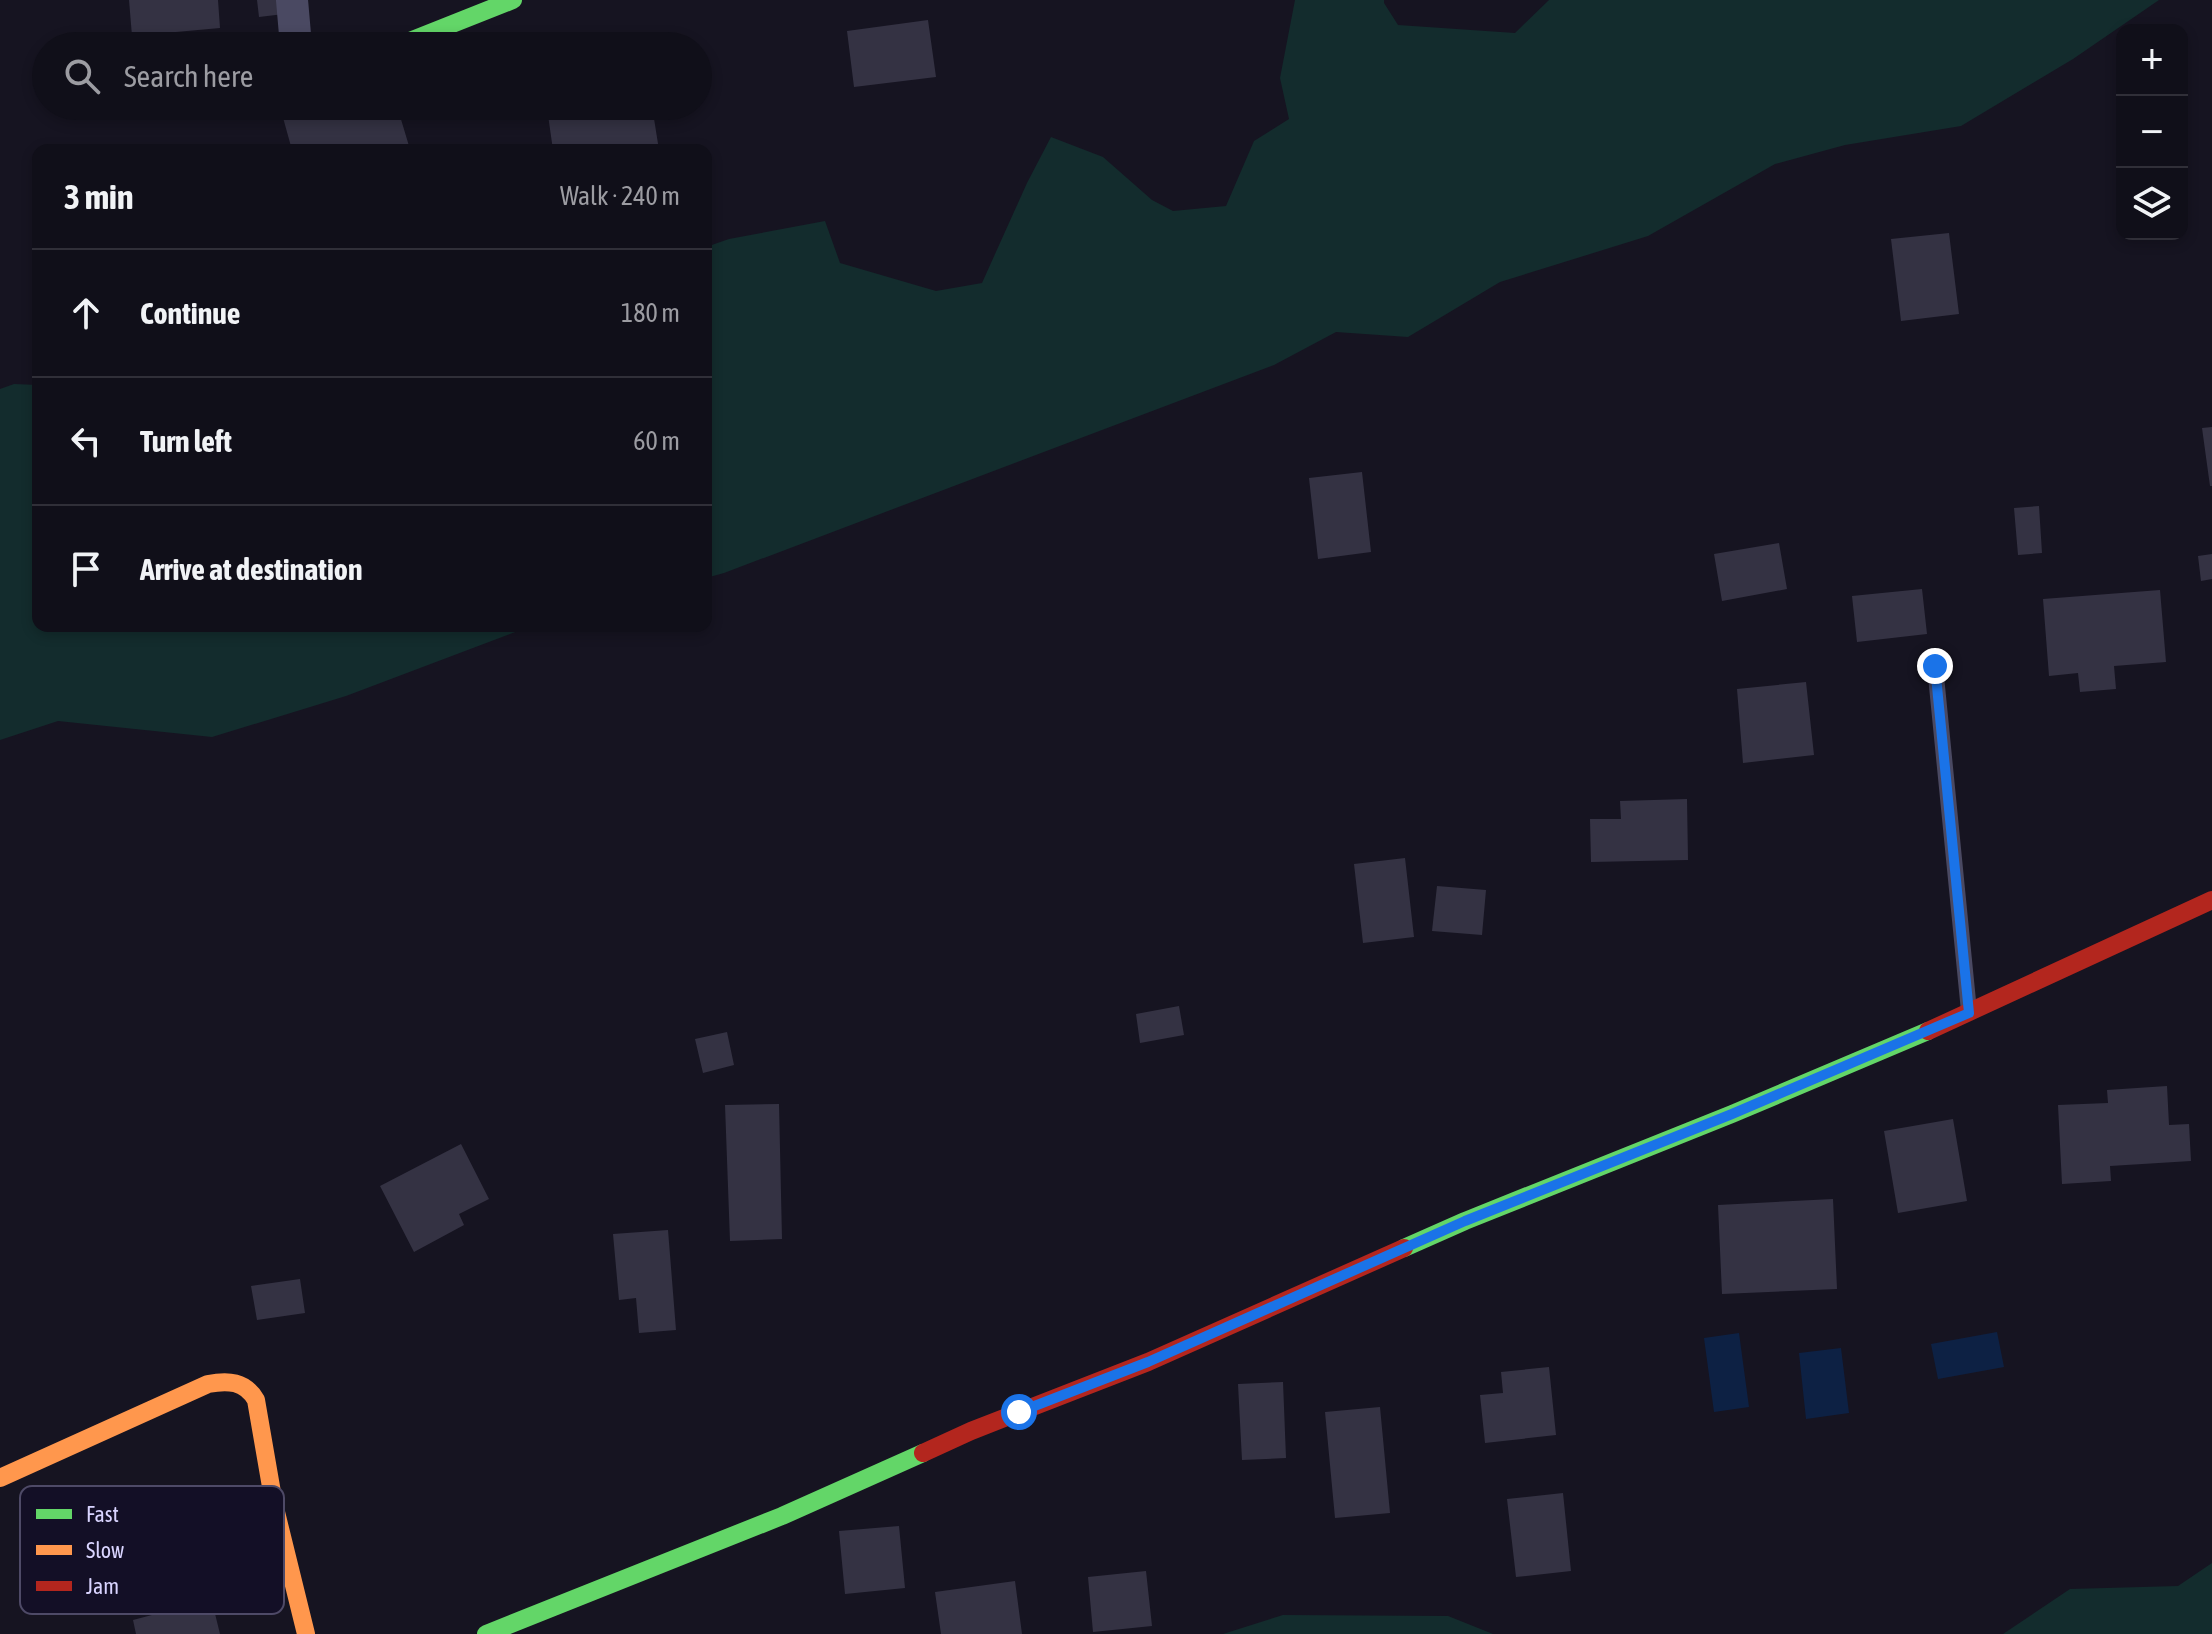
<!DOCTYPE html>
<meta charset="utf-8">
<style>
:root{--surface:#100f19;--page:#1e1d26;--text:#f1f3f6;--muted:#9c9ca2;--line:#302f38}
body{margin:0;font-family:"Asap Condensed",sans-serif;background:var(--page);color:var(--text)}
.controls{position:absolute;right:24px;top:24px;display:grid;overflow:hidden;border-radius:16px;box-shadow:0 4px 12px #0003}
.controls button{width:72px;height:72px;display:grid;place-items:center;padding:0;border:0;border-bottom:2px solid var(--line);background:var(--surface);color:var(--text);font:40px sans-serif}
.stop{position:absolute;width:24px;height:24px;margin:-18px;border:6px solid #1a73e8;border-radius:50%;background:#fff}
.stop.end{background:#1a73e8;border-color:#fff;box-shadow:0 2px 8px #0008}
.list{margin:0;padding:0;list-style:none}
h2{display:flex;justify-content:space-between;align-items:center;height:104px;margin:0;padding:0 32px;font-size:34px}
h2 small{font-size:26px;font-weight:400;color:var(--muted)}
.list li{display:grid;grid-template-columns:52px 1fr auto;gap:24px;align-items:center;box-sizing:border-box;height:128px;padding:0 32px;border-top:2px solid var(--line)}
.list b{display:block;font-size:30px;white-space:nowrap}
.list em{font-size:26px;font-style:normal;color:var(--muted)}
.icon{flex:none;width:44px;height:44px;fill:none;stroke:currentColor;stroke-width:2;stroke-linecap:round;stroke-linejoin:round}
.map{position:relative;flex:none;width:2212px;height:1634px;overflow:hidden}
.search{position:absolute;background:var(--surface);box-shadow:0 4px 12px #0003;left:32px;top:32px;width:680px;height:88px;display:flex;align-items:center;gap:20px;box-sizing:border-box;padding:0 28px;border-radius:44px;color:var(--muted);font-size:30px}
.panel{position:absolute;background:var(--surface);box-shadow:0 4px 12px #0003;left:32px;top:144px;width:680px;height:488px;border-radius:16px}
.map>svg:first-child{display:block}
</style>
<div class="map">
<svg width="2212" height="1634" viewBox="0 0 2212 1634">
<rect width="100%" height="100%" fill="#161421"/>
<path fill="#132c2d" d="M1295,0H1384V3L1398,25L1515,33L1549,0H2159L2073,59L1961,126L1845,145L1775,164L1648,236L1500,282L1408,337L1336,332L1274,365L724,573L706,578V247L729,239L825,221L840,263L936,291L982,283L1027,183L1051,137L1103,157L1152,200L1173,211L1226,206L1254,141L1289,119L1280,78Z
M14,384L38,385V626H531L346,696L212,737L58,721L0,740V389Z
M2212,1563V1634H2003L2070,1589L2178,1586Z
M1283,1615L1448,1616L1493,1634H1223Z"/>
<path fill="#0d2144" d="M1997,1332L2004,1367L1938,1379L1931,1344Z
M1739,1333L1749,1407L1714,1412L1704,1338Z
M1841,1348L1849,1413L1806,1419L1799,1353Z"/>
<path fill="#343243" d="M129,0H218L220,28L132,36Z
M257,0H282L284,14L259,17Z
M928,20L936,77L854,87L847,31Z
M310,106H397L409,146L395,150H292L282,114Z
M605,106H652L659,150H553L548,115Z
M1949,233L1959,314L1901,321L1891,239Z
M2212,427V486H2210L2202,428Z
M1362,472L1371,552L1318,559L1309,478Z
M2039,506L2042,553L2018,555L2014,508Z
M1779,543L1787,589L1722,601L1714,554Z
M2212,554V579L2201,581L2198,556Z
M1922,589L1927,634L1857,642L1852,596Z
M2160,590L2166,662L2114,666L2116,689L2080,692L2078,673L2049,676L2043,599Z
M1806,682L1814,755L1743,763L1737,689Z
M1687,799L1688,860L1591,862L1590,819H1621L1620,801Z
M1405,858L1414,937L1363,943L1354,864Z
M1437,886L1486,890L1482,935L1432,931Z
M1179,1006L1184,1035L1140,1043L1136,1014Z
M727,1032L734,1065L703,1073L695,1039Z
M2167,1086L2169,1125L2189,1124L2191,1161L2110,1166L2111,1181L2062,1184L2058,1105L2108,1103L2107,1090Z
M779,1104L782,1239L730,1241L725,1105Z
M1953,1119L1967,1201L1898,1213L1884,1131Z
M461,1144L489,1199L459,1214L464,1225L414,1252L380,1186Z
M1833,1199L1837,1289L1722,1294L1718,1205Z
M668,1230L676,1330L639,1333L636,1298L619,1300L613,1234Z
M300,1279L305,1313L257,1320L251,1286Z
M1549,1367L1556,1435L1485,1443L1480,1395L1503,1393L1501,1372Z
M1283,1382L1286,1458L1242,1460L1238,1384Z
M1380,1407L1390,1513L1335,1518L1325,1412Z
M1563,1493L1571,1571L1516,1577L1507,1499Z
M899,1526L905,1588L845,1594L839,1531Z
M1146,1571L1152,1626L1093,1632L1088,1577Z
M206,1577L220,1634H136L133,1620L167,1611L161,1588Z
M1015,1581L1022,1634H941L935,1592Z"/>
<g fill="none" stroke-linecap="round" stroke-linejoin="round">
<path stroke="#4a4962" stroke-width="16" d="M1935,666L1969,1011"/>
<path stroke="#4a4962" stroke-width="32" d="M292,0L296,46"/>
<path stroke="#63d668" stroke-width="18" d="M397,46L513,0
M1404,1248L1465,1221L1732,1114L1928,1031
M486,1634L782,1516L923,1453"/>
<path stroke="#ff974d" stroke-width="18" d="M0,1478L208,1384C228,1380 245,1381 256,1400L274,1504L306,1634"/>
<path stroke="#b3261e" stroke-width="18" d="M1928,1031L2212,900
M923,1453L971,1431L1148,1362L1404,1248"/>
</g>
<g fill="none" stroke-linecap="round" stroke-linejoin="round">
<path stroke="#1a73e8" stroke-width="10" d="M1019,1412L1148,1362L1465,1221L1732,1114L1969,1013L1935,666"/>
</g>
<rect x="20" y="1486" width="264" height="128" rx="12" fill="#130f26" stroke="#4e4a67" stroke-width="2"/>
<rect x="36" y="1509" width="36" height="10" fill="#63d668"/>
<rect x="36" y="1545" width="36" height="10" fill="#ff974d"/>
<rect x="36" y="1581" width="36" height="10" fill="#b3261e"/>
<g font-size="22" fill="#d9d4ff">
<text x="86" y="1522">Fast</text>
<text x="86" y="1558">Slow</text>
<text x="86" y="1594">Jam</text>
</g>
</svg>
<div class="controls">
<button>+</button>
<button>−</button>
<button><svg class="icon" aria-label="layers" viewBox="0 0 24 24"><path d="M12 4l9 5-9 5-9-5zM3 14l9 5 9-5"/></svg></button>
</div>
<div class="stop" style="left:1019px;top:1412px"></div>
<div class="stop end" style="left:1935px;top:666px"></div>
<div class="search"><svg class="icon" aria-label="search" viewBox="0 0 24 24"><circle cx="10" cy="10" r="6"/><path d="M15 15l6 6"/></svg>Search here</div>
<section class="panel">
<h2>3 min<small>Walk · 240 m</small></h2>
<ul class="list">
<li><svg class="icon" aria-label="ahead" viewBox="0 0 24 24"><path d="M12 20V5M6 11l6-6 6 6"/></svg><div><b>Continue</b></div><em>180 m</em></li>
<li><svg class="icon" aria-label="left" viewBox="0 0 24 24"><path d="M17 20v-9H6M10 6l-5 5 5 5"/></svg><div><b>Turn left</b></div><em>60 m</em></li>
<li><svg class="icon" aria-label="arrive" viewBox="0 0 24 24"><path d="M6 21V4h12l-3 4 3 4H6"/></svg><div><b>Arrive at destination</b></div></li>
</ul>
</section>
</div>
